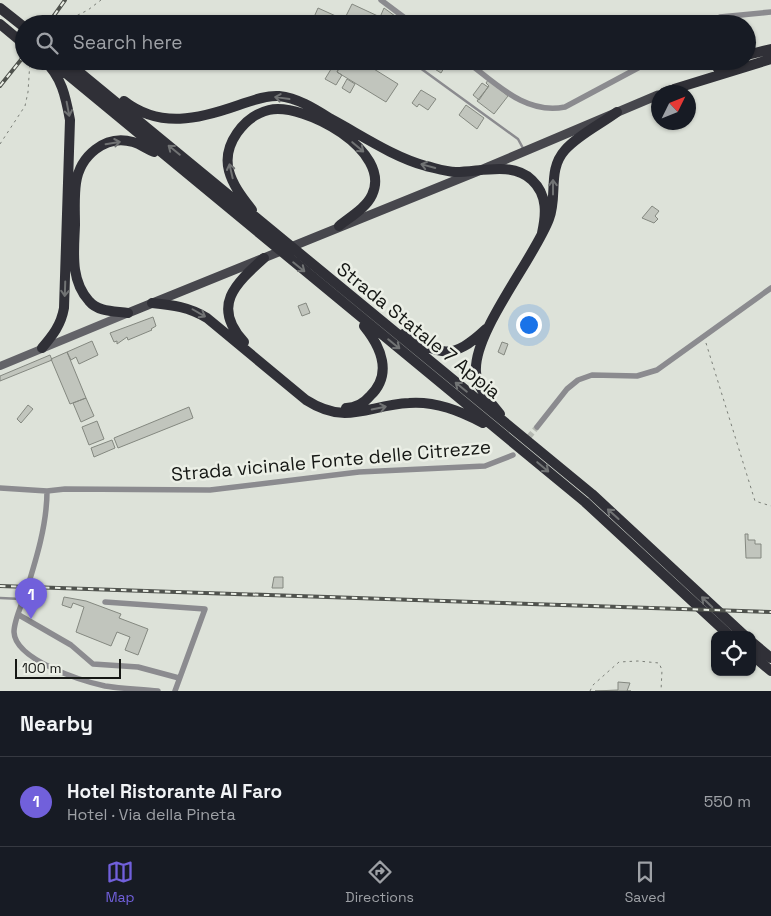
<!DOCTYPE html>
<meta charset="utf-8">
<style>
:root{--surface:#171b24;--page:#20242c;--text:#f1f3f6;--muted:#9ea1a6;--line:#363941;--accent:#7160db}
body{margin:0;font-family:"Space Grotesk",sans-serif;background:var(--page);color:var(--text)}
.controls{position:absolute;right:15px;bottom:15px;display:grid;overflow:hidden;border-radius:10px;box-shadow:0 1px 4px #0004}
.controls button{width:45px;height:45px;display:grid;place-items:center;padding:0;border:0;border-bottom:1px solid var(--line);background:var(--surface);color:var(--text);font:25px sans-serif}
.compass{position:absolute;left:651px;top:85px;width:45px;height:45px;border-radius:50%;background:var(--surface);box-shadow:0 1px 4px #0004;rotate:47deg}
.scale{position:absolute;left:15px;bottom:12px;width:106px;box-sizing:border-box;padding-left:5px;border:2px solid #151714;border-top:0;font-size:14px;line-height:18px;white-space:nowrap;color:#151714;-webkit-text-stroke:4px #ebefe6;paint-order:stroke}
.you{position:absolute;left:528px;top:324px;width:18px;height:18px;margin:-12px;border:4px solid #fff;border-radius:50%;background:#1a73e8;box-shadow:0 0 0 8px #1a73e833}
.badge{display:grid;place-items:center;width:32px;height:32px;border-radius:50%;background:var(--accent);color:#fff;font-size:16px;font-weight:700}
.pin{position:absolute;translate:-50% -41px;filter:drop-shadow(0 1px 2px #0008)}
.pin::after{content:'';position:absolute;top:26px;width:18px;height:15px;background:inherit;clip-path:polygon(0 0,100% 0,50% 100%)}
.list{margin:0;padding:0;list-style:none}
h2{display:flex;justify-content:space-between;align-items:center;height:65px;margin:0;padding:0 20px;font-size:21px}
h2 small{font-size:16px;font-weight:400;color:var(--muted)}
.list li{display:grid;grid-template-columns:32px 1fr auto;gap:15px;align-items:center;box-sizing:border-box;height:90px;padding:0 20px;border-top:1px solid var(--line)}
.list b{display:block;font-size:19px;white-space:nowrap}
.list p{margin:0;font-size:16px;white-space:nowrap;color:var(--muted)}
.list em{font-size:16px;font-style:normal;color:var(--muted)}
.icon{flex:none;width:28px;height:28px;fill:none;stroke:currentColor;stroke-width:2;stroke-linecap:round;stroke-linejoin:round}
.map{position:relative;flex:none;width:771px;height:691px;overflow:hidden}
.search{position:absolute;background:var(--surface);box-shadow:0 1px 4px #0004;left:15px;right:15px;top:15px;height:55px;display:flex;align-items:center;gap:12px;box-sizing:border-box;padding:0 18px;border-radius:28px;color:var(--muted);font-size:19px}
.sheet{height:155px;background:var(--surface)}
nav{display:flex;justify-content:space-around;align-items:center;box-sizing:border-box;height:70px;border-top:1px solid var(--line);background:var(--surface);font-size:14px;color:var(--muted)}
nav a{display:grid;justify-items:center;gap:2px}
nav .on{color:var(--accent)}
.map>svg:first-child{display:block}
</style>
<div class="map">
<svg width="771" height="691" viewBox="0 0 771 691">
<rect width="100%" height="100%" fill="#dde2d9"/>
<path fill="#c1c5bd" stroke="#848880" d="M352,4L380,17L377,24H342Z
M318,8L338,17L335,24H311Z
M384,8L406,24H377Z
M336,61H350L348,64L343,61L337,72L342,75L336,85L325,79Z
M343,61L348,64L350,61H361L398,84L386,102L337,72Z
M434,61H444L447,63L441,73L430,66Z
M347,79L355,84L350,93L342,88Z
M488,80L508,96L494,114L477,101L489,86L486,83Z
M482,83L488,87L479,100L473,95Z
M421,90L436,99L428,110L419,104L417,107L412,103Z
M466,105L484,118L477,129L459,115Z
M652,206L659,211L655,216L658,219L654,223L642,218Z
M306,303L310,313L302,316L298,306Z
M153,317L156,326L151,329L152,330L128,340L127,337L117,344V341L114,342L110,333Z
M92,341L98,355L79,364L76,357L71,360L67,352Z
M502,342L508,344L504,355L498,352Z
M67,352L86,398L70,404L51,359Z
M50,355L52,360L0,381V376Z
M86,398L94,416L81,422L73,403Z
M28,405L33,409L21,423L17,419Z
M189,407L193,418L118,448L114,438Z
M97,421L104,439L89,445L82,427Z
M112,440L115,448L94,457L91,448Z
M745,534H748V540H755V544H761V558H746Z
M274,577H283V588H272Z
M64,597L86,601L121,614L119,618L148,629L138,655L125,650L130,637L117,632L111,646L76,632L84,607L73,603L71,608L62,605Z
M618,682L630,683L627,691H631H595L618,690Z"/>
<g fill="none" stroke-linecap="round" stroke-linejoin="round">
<path stroke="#b5b9b2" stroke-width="5.5" stroke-dasharray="5.5 3" stroke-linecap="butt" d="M518,450L537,427"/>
<path stroke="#7b7f78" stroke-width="1" stroke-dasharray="2.5 4" stroke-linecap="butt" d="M60,24L88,10L101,0
M0,144L25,106L28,92L30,61
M706,343L755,501L771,506
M590,691L593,685L619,662L638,661L659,663L662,670L661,691"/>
<path stroke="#8b8b8f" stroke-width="2.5" d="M416,65L518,139L524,150
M0,598L22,599"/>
<path stroke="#8b8b8f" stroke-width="5.5" d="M381,0L413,24
M710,24L720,17L771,12
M466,61C497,84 525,115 565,107L651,61
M537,427L567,389L578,380L592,375L637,376L657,370L771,288
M0,488L47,491L65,489L210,490L359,472L485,466L513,455
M47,491C47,525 36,560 26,592C22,604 14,620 14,632C15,660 82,681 105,686C123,689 141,689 158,691
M105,602L205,609L175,691
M19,615L71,645L93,664L138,667L179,678"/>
<path stroke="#636368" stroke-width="8" d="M0,366L126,314"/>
<path stroke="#47474d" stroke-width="9" d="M664,92L674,89
M128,313L476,172L658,95"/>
<path stroke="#303037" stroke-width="10" d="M0,8L24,27
M0,24L24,44
M747,55L771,49
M51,61L585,502L729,635
M66,61L592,494L744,635
M718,69L734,61
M674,89L771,59
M124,101C160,129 199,119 239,105C251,101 266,95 279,96C298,98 315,109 331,119C361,135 393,157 426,166C435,168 446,172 456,172C480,172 512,161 532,180C548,195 546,215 542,233
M252,210C243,198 233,186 229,171C222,145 244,116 269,110C304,102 393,151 372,195C366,208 350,217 339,226
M152,303C173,305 189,307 207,318L306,400C347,426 367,405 409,403C436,401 460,411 483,423
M128,313C114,311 98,312 89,301C70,280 74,252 75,225C75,211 74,197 76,183C80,156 105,134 133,142C140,144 147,149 154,152
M403,334C441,355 452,361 486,329
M244,342C211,306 235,284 264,258
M42,348C53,335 61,325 64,308L70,120C66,99 62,76 44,61
M346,408C355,408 364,403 370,396C393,374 381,347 364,326
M500,414C490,401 477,389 476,372C473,332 534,259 549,219C558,196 547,170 565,150C578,135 601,124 617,112
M752,642L771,658
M752,655L771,671"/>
<g stroke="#4f524d" stroke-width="4">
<path id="rail" d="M48,24L65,0
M0,86L24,56
M0,586L771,612"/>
</g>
<use href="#rail" stroke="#ebefe6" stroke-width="2" stroke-dasharray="5.5" stroke-linecap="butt"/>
</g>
<defs><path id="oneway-shaft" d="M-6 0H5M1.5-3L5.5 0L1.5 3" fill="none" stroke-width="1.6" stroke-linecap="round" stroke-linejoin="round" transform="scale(1.25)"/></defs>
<g stroke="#717374">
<use href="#oneway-shaft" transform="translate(282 98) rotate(-172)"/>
<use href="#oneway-shaft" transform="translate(68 109) rotate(79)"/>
<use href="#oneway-shaft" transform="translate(113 143) rotate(-9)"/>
<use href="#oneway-shaft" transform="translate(358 147) rotate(40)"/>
<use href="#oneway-shaft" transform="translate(174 150) rotate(-141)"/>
<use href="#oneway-shaft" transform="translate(428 166) rotate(-165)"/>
<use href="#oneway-shaft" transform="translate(231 171) rotate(-103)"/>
<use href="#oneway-shaft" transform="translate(553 187) rotate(-90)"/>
<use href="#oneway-shaft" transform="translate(299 267) rotate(39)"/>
<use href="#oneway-shaft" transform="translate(65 289) rotate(92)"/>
<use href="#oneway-shaft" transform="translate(199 313) rotate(30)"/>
<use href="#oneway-shaft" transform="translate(394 344) rotate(39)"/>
<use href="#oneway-shaft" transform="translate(461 387) rotate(-141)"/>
<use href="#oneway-shaft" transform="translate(379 408) rotate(-11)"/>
<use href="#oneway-shaft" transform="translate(543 467) rotate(40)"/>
<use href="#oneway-shaft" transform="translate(613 514) rotate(-138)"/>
<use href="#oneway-shaft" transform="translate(707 602) rotate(-136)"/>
</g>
<g text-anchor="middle" stroke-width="5" stroke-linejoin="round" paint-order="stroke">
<g font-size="19" fill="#151714" stroke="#ebefe6">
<text transform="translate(419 330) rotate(39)" y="7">Strada Statale 7 Appia</text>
<text transform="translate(331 460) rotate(-5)" y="7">Strada vicinale Fonte delle Citrezze</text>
</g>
</g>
</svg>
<div class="controls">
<button><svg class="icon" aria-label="locate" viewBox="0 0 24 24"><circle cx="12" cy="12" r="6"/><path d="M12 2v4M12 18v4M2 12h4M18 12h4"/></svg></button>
</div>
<svg class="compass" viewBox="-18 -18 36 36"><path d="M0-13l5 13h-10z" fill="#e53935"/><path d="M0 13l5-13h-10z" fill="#9ea1a6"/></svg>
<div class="scale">100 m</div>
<div class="you"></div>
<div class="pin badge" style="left:31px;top:619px">1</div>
<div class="search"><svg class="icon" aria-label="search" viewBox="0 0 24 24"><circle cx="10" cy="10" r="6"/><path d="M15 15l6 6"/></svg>Search here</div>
</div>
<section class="sheet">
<h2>Nearby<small></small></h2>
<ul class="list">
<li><span class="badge">1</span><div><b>Hotel Ristorante Al Faro</b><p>Hotel · Via della Pineta</p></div><em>550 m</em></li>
</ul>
</section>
<nav>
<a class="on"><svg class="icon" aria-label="map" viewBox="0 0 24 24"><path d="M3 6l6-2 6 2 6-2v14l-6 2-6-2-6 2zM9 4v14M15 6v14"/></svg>Map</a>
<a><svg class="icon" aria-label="directions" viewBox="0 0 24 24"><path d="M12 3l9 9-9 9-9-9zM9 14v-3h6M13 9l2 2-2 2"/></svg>Directions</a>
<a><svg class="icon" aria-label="saved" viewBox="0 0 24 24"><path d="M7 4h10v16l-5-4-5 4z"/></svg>Saved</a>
</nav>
